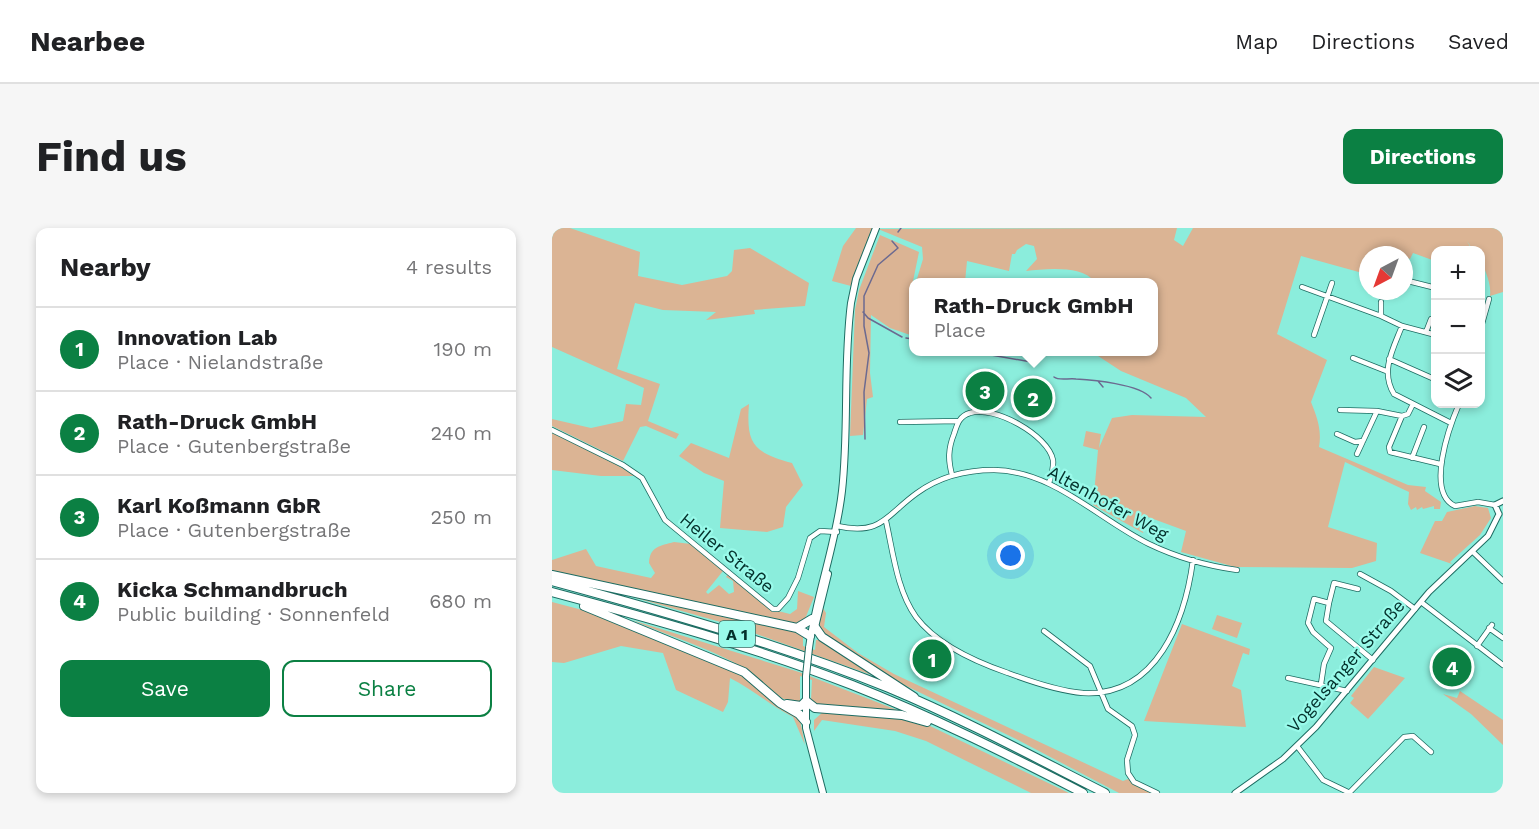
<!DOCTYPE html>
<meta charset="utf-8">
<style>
:root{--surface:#fff;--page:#f6f6f6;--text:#202124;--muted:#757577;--line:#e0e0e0;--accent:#0b8043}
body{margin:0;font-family:"Work Sans",sans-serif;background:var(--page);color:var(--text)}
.controls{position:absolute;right:18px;top:18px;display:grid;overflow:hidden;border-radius:12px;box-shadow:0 3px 9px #0003}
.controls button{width:54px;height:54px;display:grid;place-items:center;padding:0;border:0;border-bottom:2px solid var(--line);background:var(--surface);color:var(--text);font:30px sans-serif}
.compass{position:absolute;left:807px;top:18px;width:54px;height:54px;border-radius:50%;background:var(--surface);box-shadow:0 3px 9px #0003;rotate:221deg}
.you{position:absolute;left:459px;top:328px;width:21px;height:21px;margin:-15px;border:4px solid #fff;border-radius:50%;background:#1a73e8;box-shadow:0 0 0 9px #1a73e833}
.badge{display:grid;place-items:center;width:39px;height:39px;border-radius:50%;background:var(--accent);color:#fff;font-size:20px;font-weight:700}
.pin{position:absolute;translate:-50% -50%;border:3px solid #fff;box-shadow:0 2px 6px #0006}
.popup{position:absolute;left:357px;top:50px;width:249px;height:78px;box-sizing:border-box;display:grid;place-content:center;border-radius:12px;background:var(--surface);filter:drop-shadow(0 2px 4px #0005);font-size:20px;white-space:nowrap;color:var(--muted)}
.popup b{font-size:22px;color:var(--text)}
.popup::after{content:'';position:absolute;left:50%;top:100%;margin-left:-12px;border:12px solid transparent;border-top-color:var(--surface)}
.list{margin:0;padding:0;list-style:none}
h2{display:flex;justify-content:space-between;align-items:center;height:78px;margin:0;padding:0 24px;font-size:26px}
h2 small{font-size:20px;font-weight:400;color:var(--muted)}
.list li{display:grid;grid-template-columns:39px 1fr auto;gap:18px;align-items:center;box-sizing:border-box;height:84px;padding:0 24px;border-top:2px solid var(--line)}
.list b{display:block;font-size:22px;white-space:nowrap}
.list p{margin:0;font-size:20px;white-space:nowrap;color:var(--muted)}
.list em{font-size:20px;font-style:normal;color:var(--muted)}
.actions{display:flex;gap:12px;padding:18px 24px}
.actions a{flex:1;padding:14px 0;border:2px solid var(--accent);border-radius:12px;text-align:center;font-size:21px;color:var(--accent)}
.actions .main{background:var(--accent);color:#fff}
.icon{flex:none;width:33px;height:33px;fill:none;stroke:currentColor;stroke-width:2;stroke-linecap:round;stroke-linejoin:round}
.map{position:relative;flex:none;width:951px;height:565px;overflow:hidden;border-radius:12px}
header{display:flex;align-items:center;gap:36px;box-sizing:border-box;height:84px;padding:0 30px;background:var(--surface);border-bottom:2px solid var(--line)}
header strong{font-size:28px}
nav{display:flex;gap:33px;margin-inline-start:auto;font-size:21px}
.intro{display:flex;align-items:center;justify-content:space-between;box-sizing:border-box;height:144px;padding:0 36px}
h1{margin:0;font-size:42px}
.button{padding:15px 27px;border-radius:12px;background:var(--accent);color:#fff;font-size:21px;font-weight:700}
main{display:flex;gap:36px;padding:0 36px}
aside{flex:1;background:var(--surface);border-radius:12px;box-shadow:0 3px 9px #0003}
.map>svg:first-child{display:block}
</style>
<header>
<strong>Nearbee</strong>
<nav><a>Map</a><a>Directions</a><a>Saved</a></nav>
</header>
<div class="intro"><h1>Find us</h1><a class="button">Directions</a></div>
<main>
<aside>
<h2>Nearby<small>4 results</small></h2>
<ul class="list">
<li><span class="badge">1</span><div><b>Innovation Lab</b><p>Place · Nielandstraße</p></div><em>190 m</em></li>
<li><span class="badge">2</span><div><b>Rath-Druck GmbH</b><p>Place · Gutenbergstraße</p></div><em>240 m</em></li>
<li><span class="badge">3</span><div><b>Karl Koßmann GbR</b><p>Place · Gutenbergstraße</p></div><em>250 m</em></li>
<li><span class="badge">4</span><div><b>Kicka Schmandbruch</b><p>Public building · Sonnenfeld</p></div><em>680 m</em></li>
</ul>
<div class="actions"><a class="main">Save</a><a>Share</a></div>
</aside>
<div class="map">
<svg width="951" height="565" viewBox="0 0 951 565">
<rect width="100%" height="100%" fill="#8beddc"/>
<path fill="#dbb494" d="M0,0H18L88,24L86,48L130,57L175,48L180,43L182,22L198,20L257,55L253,78L202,82L203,86L154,92L164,84L111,82L83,75L65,141L108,156L96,193L127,206L124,211L94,198L88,199L71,233L0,198V191L39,200L71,193L74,176L89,177L92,160L0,119Z
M304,0H321L299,58L280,53L291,18Z
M625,0L622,12L631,18L641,0H951V64L938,68C940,51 929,39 928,22H921L915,13L920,22H884L883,33L861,25L858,31L839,23L838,27H816L814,46L749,28L725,106L775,132L759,174C765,189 770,202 767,219L856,257L874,259L873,263L889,274L888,281H882V278L871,281L870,279L865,282L864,279L859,282L856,276L857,264L793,234L776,299L825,315L824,333L800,340L683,339L629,324L634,303L596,289L591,305L541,277L546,222L531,218L534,203L549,206L547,220L560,190L580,187L654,189L634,170L569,143L540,124H601V54H543C530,37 494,41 474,43L485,31L482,18L474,16L465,22L463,26H460L457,43L415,33L413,54H364L371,31L370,19L326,1Z
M328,7L367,24L359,63L361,108L338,100L319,87L318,145L321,169L315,171L311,207L298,208L303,82L307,62Z
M197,176C194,216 201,224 240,235L251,257L234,279L231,299L215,304L168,300L172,253L152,245L127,228L139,215L177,230L189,181Z
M0,205L56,231L83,248H49L0,242Z
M923,278L936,280L939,290L928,307L898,334L900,336L868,325L883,293H890L895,284Z
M122,314L139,316L171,343L154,364L156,366L167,357L177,366L182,364L181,353L174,349L176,346L226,383L238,386L245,381L246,363L262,369L253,391L246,398L0,343V332L34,321L44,338L99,350L103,345L97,335C98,318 108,318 122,314Z
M52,361L240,402L251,407V418L263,422L264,412H268L325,449L179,397Z
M0,374L38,384L182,442L247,487L253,517L241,489C219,478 200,461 178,450L176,474L171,484L124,462L111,425L69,418L12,435L0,434Z
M271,380L274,385L272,399L306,425L342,446L571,553L576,551L599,565H567L464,511L346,454L272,406L266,397Z
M665,387L690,395L685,410L660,401Z
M80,392L247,444L348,483L267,479L259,472L260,452L248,448V475C223,473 218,458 199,445C168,423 116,408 80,392Z
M630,396L698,421L697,427L691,425L680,458L689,462L694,499L592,493Z
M822,439L853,450L816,491L798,475L802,470L799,468Z
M908,463L951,492V517L919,486L891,466L905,470Z
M272,483L341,488L376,497L517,565H479L374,513L343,503L270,492L262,503V492Z"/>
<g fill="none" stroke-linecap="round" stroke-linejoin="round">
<path stroke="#6c6a90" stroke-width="1.5" d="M346,4L349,0
M311,84L316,90L350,109
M354,110L361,111
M422,124L485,135
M502,149C507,153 516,150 524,151C540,152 588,156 599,170
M546,153L551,159
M313,211L312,164L317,125L312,98V68L326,37L346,20L340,13"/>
<g stroke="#1d6c62" stroke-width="6">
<path id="minor" d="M852,52L884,60
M750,59L829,88
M829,74V88L850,98L884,107
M850,98C841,121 828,143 842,166L899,195
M928,103L937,71
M874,104L879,91
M762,107L780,55
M801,130L834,143
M837,131L880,150
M907,176C898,197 873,264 903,278L926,274L943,277
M788,182L825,183L850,188L856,186L861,176
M850,188L837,219L838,224L888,236
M348,194L407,193
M0,202L71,237L90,250L113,292L221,381H226L236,370L246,350L258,310L268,303L285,304
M785,206L803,214L811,213
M805,226L825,183
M860,230L872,199
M400,247C396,232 396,221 402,206C405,197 407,188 418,185C442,177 496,207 501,232C502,240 499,248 497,255
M334,293C341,324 345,363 364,389C385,417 424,434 456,445C480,454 506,463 531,465C605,469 633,392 641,332
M285,298C330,308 334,287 365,265C387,249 415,242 442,242C502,243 546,291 597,316C624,329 656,338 685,342
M921,324L951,353
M808,346L839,363L863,381
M869,374L951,437
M777,375L782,355L806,361
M937,400L951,410
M492,403L538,438L556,481L580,498L583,507L575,532L576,545L582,554L605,565
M925,418L940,397
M736,450L795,463
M769,456L772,436L779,420L761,404L756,395L762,371L777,375L774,393L821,432
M745,518L771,552L798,565
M797,565L852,509L861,508L879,524"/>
</g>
<g stroke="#1d6c62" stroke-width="7">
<path id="tertiary" d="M947,286L943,277L951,273
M683,565L731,531L764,499L877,364L936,308L947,286"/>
</g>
<g stroke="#1d6c62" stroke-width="8">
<path id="secondary" d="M262,403L276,346
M257,420C264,367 284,317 290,263C297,201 291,137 299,75L304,51L324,0
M254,448V500L271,565"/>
</g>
<g stroke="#1d6c62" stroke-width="10">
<path id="motorway" d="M0,347L245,400L258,408
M0,353C114,384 227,416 337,460C411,491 482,529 553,565
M0,364C101,391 202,419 300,457C379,488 455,526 531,565
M32,378L192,444L228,475L247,486L254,494
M263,399L270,409L362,469
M245,400L260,391
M235,476L249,478L254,473L263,480L350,487L375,494"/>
</g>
<use href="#minor" stroke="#fff" stroke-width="4.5"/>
<use href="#tertiary" stroke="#fff" stroke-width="5"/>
<use href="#secondary" stroke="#fff" stroke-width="6"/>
<use href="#motorway" stroke="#fff" stroke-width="8"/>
<g stroke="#1d6c62" stroke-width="8" stroke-linecap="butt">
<path id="secondary-bridge" d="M254,448L257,420"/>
</g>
<use href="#secondary-bridge" stroke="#fff" stroke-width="6"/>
</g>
<g text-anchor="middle" stroke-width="4.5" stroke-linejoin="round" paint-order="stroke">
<rect fill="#99faea" stroke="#306d64" stroke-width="1.5" x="167" y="393" width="36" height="26" rx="4.5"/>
<g font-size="16" font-weight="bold" fill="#03302b">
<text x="185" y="412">A 1</text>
</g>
<g font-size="18" fill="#03302b" stroke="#99faea">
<text transform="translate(556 275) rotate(29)" y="6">Altenhofer Weg</text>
<text transform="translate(175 325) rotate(39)" y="6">Heiler Straße</text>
<text transform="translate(794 438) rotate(-49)" y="6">Vogelsanger Straße</text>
</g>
</g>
</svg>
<div class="controls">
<button>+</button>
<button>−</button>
<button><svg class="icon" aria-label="layers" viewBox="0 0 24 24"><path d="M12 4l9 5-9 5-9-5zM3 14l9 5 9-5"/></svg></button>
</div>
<svg class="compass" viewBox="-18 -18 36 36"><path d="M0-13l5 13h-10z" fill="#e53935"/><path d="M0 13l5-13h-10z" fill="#757577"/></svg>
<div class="you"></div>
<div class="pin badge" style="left:380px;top:431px">1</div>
<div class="pin badge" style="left:481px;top:170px">2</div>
<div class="popup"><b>Rath-Druck GmbH</b>Place</div>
<div class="pin badge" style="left:433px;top:163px">3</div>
<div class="pin badge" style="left:900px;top:439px">4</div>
</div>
</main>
